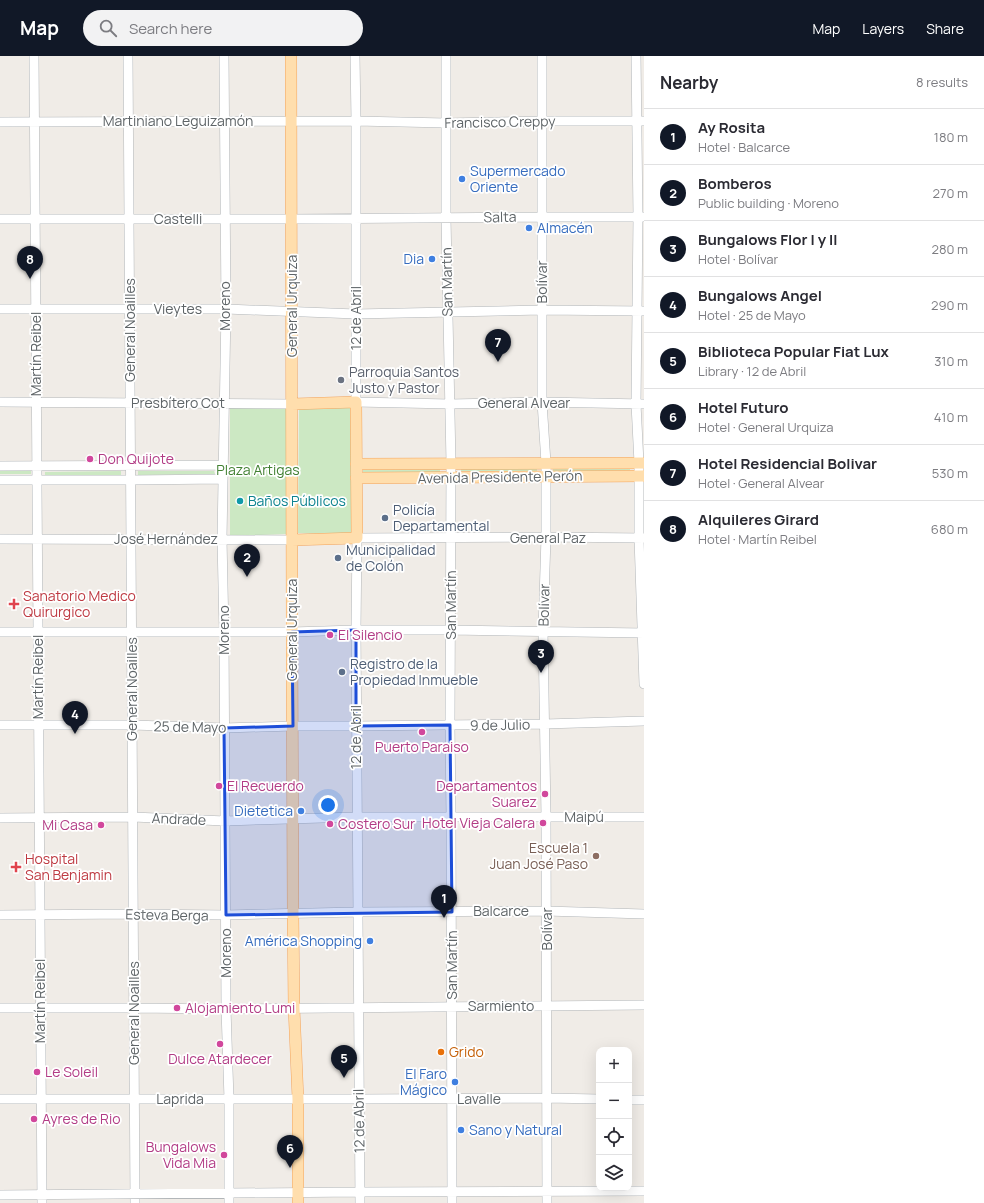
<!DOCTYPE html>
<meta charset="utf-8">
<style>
:root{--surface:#fff;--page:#f2f2f3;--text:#2b2b33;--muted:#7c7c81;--line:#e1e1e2;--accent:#111827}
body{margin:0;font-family:Manrope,sans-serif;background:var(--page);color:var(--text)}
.controls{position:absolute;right:12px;bottom:12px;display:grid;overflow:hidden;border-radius:8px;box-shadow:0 4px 16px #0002}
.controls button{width:36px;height:36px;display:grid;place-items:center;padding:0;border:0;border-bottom:1px solid var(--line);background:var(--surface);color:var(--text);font:20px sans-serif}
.you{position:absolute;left:328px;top:749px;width:14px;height:14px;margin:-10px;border:3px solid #fff;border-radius:50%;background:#1a73e8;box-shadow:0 0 0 6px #1a73e833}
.badge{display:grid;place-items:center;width:26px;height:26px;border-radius:50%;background:var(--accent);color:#fff;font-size:13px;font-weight:700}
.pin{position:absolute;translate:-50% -33px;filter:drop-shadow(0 1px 2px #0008)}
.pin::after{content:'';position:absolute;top:21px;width:14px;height:12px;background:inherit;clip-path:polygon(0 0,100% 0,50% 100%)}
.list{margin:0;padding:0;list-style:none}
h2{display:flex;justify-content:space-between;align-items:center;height:52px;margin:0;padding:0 16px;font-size:17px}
h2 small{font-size:13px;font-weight:400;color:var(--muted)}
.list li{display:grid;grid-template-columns:26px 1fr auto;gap:12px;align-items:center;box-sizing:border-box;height:56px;padding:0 16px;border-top:1px solid var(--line)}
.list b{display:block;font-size:15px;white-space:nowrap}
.list p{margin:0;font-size:13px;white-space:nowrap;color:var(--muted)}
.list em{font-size:13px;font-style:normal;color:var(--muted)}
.icon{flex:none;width:22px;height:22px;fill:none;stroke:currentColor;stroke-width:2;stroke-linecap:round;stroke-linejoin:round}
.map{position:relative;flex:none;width:644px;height:1147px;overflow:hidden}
header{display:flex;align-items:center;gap:24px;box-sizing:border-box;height:56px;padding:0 20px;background:var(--accent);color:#fff}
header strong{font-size:19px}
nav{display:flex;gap:22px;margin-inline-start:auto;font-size:14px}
.search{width:280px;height:36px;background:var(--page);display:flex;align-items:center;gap:10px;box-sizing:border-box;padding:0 14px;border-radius:22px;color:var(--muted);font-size:15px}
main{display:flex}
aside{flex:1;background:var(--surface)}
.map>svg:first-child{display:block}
</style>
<header>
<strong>Map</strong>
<div class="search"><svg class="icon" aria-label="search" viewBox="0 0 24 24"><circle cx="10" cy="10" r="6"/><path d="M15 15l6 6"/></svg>Search here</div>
<nav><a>Map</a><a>Layers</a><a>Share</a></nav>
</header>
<main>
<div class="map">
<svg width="644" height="1147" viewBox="0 0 644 1147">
<rect width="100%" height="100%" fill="#f0ece7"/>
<path fill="#cce8c3" d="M299,349H351L353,479L298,477Z
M230,350L287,351L286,478L230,480Z
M537,411V415H461V412Z
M630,411V415H553V412Z
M363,413H440V417H363Z
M0,414H31V418H0Z
M121,415V419H45V416Z
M138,415H214L215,418L138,419Z"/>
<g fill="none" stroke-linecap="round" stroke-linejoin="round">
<g stroke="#b2b6b9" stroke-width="10">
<path id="minor" d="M34,0L42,1147
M128,0L135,1147
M224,0L226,253L222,483L224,576L226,953L229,1043V1147
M355,0L356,65V346L450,348L542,346L644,348
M446,0V162L451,407L450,669L451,761L452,1147
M542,0V346L546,407V481L543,575L546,761L547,1147
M636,0L638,161L636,348L639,407V482L644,628
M0,66L356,65L446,67L543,65H644
M0,163H291L542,161H644
M0,253H226L356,258L542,254L644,255
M0,346L292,348
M0,410L223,409
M0,424H131L223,423
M0,483L292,484
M0,576H292L356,574H451L644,577
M0,669H132L224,672L293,670H356L545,668L644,665
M0,762L133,761L225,765L357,761H644
M0,859L133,858L226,859L358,856L546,855L644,858
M0,952H134L226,953L644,949
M0,1043H359L547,1042L599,1043
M629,1044H644
M0,1139L360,1136L644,1135
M360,1147L356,574L357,482L546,481L644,482"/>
</g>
<g stroke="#f3a45d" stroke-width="12">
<path id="major" d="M291,0L292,576L293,857L294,952L298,1043V1147
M292,348L356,346L357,482L292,484
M356,408L644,407
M356,422L644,420"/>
</g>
<use href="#minor" stroke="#fff" stroke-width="9"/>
<use href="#major" stroke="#ffdead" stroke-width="11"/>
</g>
<path fill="#1d4ed8" fill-opacity="0.2" stroke="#1d4ed8" stroke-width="3" stroke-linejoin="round" d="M356,574V670L450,669L452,856L226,859L224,672L293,670L292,576Z"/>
<g fill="#3f7fe0" stroke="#fff" stroke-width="1.5">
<circle cx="462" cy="123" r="4"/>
<circle cx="529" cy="172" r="4"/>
<circle cx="432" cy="203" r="4"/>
<circle cx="301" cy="755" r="4"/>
<circle cx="370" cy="885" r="4"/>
<circle cx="455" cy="1026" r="4"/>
<circle cx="461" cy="1074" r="4"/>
</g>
<circle fill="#6b7280" stroke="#fff" stroke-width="1.5" cx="341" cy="324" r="4"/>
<g fill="#d1479c" stroke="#fff" stroke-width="1.5">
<circle cx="90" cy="403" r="4"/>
<circle cx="330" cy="579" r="4"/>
<circle cx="422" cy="676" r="4"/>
<circle cx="219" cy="730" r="4"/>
<circle cx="545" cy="738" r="4"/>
<circle cx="543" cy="767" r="4"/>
<circle cx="330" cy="768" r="4"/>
<circle cx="101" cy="769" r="4"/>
<circle cx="177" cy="952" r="4"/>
<circle cx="220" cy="988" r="4"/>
<circle cx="37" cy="1016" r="4"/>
<circle cx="34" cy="1063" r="4"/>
<circle cx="224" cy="1099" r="4"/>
</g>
<circle fill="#0f9aa8" stroke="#fff" stroke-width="1.5" cx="240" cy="445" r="4"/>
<g fill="#5c6f8a" stroke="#fff" stroke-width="1.5">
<circle cx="385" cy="462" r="4"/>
<circle cx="338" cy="502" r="4"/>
<circle cx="342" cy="616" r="4"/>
</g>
<g fill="#e0444e" stroke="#fff" stroke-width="1.5">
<path d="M12 542h4v4h4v4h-4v4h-4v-4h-4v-4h4z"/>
<path d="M14 805h4v4h4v4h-4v4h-4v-4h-4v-4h4z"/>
</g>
<circle fill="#8d6e63" stroke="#fff" stroke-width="1.5" cx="596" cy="800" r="4"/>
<circle fill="#e8710a" stroke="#fff" stroke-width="1.5" cx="441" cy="996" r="4"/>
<g text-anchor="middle" stroke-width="3.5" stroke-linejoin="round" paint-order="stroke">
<g font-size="14" fill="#5e6467" stroke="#fff">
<text x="178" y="70">Martiniano Leguizamón</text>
<text transform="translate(500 66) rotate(-1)" y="5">Francisco Creppy</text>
<text transform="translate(500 161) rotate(-1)" y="5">Salta</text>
<text x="178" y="168">Castelli</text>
<text transform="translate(447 226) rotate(-91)" y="5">San Martín</text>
<text transform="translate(542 226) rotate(-90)" y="5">Bolívar</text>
<text transform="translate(225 250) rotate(-90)" y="5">Moreno</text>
<text transform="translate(292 250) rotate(-90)" y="5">General Urquiza</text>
<text x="178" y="258">Vieytes</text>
<text transform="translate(356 262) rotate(-90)" y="5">12 de Abril</text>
<text transform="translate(130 274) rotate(-90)" y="5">General Noailles</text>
<text transform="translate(36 298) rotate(-90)" y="5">Martín Reibel</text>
<text x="178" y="352">Presbítero Cot</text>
<text x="524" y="352">General Alvear</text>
<text transform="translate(500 421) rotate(-1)" y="5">Avenida Presidente Perón</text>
<text x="548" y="487">General Paz</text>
<text x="166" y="488">José Hernández</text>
<text transform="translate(451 549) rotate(-90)" y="5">San Martín</text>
<text transform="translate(544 549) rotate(-89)" y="5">Bolívar</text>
<text transform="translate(224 574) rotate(-90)" y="5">Moreno</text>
<text transform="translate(292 574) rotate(-90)" y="5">General Urquiza</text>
<text transform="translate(38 621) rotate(-90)" y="5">Martín Reibel</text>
<text transform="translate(132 633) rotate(-90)" y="5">General Noailles</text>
<text transform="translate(500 669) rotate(-1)" y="5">9 de Julio</text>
<text transform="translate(190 671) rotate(1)" y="5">25 de Mayo</text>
<text transform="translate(356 681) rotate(-90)" y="5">12 de Abril</text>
<text x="584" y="766">Maipú</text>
<text transform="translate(179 763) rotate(2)" y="5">Andrade</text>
<text x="501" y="860">Balcarce</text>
<text transform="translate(167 859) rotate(1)" y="5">Esteva Berga</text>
<text transform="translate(547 873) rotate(-90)" y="5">Bolívar</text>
<text transform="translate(226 897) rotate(-90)" y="5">Moreno</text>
<text transform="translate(452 909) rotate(-90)" y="5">San Martín</text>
<text transform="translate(40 945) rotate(-90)" y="5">Martín Reibel</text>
<text x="501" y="955">Sarmiento</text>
<text transform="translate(134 957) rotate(-90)" y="5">General Noailles</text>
<text x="180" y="1048">Laprida</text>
<text x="479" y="1048">Lavalle</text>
<text transform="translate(359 1065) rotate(-91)" y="5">12 de Abril</text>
</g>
<g font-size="14" fill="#366cbe" stroke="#fff" text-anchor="end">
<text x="470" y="120" text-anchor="start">Supermercado<tspan x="470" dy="16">Oriente</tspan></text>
<text x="537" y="177" text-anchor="start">Almacén</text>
<text x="424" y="208">Dia</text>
<text x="293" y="760">Dietetica</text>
<text x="362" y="890">América Shopping</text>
<text x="447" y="1023">El Faro<tspan x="447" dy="16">Mágico</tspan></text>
<text x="469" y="1079" text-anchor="start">Sano y Natural</text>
</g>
<g font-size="14" fill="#5b616d" stroke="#fff" text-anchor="start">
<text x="349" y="321">Parroquia Santos<tspan x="349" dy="16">Justo y Pastor</tspan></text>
</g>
<g font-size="14" fill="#b23c85" stroke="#fff" text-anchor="start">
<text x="98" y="408">Don Quijote</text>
<text x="338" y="584">El Silencio</text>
<text x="422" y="696" text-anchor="middle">Puerto Paraiso</text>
<text x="227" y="735">El Recuerdo</text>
<text x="537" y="735" text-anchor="end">Departamentos<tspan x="537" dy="16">Suarez</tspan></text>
<text x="535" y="772" text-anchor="end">Hotel Vieja Calera</text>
<text x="338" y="773">Costero Sur</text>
<text x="93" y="774" text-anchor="end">Mi Casa</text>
<text x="185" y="957">Alojamiento Lumi</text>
<text x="220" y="1008" text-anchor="middle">Dulce Atardecer</text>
<text x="45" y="1021">Le Soleil</text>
<text x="42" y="1068">Ayres de Rio</text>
<text x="216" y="1096" text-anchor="end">Bungalows<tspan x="216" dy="16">Vida Mia</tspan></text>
</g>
<g font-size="14" fill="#428133" stroke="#fff">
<text x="258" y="419">Plaza Artigas</text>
</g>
<g font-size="14" fill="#0d838f" stroke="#fff" text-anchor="start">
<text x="248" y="450">Baños Públicos</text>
</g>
<g font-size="14" fill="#4e5e75" stroke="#fff" text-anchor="start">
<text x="393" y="459">Policía<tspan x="393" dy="16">Departamental</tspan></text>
<text x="346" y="499">Municipalidad<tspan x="346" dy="16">de Colón</tspan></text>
<text x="350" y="613">Registro de la<tspan x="350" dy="16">Propiedad Inmueble</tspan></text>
</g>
<g font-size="14" fill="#be3a42" stroke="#fff" text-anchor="start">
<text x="23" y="545">Sanatorio Medico<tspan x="23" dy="16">Quirurgico</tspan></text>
<text x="25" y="808">Hospital<tspan x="25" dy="16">San Benjamin</tspan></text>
</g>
<g font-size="14" fill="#785e54" stroke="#fff" text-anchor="end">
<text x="588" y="797">Escuela 1<tspan x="588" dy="16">Juan José Paso</tspan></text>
</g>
<g font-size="14" fill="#c56008" stroke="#fff" text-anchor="start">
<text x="449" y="1001">Grido</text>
</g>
</g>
</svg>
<div class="controls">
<button>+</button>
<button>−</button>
<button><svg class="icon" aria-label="locate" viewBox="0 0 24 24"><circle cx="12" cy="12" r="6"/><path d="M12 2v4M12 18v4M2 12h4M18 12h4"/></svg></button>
<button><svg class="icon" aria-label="layers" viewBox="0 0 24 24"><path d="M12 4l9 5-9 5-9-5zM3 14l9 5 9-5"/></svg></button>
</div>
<div class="you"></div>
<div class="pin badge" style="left:444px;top:862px">1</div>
<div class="pin badge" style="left:247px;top:521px">2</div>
<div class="pin badge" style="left:541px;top:617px">3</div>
<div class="pin badge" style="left:75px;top:678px">4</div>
<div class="pin badge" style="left:344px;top:1022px">5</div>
<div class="pin badge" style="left:290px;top:1112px">6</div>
<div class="pin badge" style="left:498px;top:306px">7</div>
<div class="pin badge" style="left:30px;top:223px">8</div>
</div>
<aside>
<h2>Nearby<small>8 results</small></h2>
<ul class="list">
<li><span class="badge">1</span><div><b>Ay Rosita</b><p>Hotel · Balcarce</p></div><em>180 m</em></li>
<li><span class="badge">2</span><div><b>Bomberos</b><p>Public building · Moreno</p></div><em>270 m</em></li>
<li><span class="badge">3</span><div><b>Bungalows Flor I y II</b><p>Hotel · Bolívar</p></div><em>280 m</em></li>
<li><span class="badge">4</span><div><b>Bungalows Angel</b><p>Hotel · 25 de Mayo</p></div><em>290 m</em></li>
<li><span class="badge">5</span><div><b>Biblioteca Popular Fiat Lux</b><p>Library · 12 de Abril</p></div><em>310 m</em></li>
<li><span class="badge">6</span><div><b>Hotel Futuro</b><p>Hotel · General Urquiza</p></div><em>410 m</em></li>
<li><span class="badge">7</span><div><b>Hotel Residencial Bolivar</b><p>Hotel · General Alvear</p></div><em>530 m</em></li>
<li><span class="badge">8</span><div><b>Alquileres Girard</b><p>Hotel · Martín Reibel</p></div><em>680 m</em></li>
</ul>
</aside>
</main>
